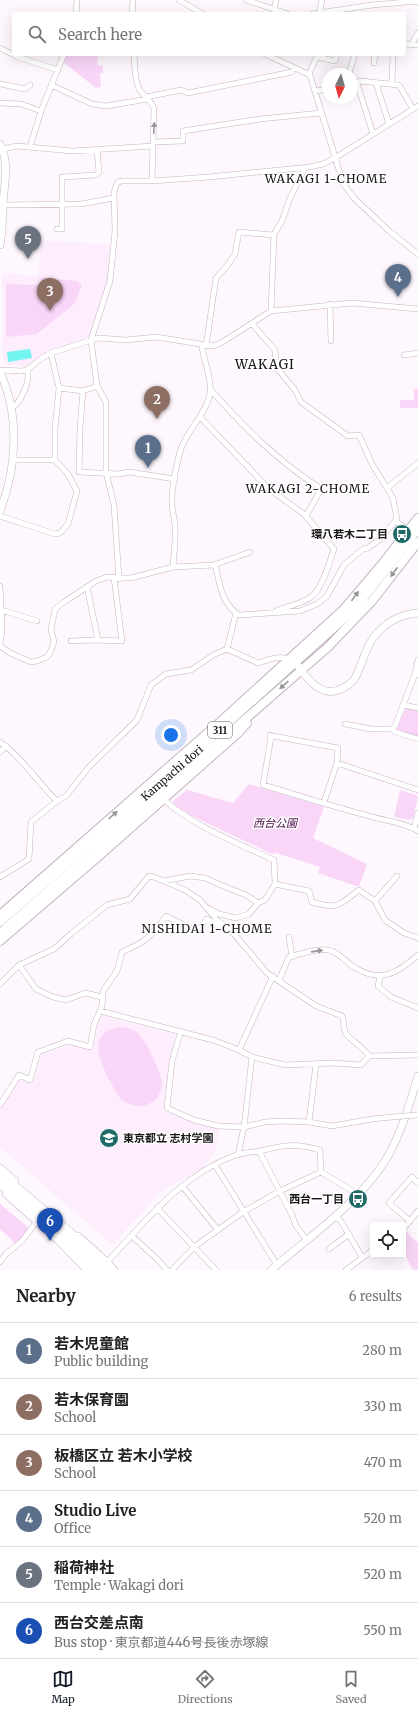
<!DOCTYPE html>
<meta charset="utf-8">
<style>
:root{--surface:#fff;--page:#f2f2f2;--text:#222;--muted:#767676;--line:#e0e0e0;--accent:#111827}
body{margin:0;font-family:Merriweather,"Noto Sans JP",serif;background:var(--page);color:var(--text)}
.controls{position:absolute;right:12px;bottom:12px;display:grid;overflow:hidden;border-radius:4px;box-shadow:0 4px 16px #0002}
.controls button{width:36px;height:36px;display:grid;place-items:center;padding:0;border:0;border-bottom:1px solid var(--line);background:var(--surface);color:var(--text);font:20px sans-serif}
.compass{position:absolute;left:322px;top:68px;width:36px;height:36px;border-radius:50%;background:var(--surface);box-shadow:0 4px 16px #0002;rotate:185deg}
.you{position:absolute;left:171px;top:735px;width:14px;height:14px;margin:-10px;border:3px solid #fff;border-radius:50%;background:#1a73e8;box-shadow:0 0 0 6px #1a73e833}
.badge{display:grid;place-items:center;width:26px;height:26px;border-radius:50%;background:var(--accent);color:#fff;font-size:13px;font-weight:700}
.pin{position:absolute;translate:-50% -33px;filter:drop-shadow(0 1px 2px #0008)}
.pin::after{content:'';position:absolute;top:21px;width:14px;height:12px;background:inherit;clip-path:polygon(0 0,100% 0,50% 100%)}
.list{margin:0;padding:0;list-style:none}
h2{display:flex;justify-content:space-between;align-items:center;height:52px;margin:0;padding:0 16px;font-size:17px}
h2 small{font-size:13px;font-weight:400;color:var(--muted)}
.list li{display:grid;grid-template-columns:26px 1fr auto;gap:12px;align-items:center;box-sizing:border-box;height:56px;padding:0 16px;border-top:1px solid var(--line)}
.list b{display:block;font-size:15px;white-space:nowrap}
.list p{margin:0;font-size:13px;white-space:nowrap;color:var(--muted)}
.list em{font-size:13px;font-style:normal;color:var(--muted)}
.icon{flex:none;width:22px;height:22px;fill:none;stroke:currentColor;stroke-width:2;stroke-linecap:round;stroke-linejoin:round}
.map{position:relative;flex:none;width:418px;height:1270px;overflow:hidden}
.search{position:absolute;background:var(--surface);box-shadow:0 4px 16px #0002;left:12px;right:12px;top:12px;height:44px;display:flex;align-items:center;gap:10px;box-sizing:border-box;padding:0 14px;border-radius:4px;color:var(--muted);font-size:15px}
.sheet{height:388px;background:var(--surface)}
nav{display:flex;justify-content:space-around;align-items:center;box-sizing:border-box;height:56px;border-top:1px solid var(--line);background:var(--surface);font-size:11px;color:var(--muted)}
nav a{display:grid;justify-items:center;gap:2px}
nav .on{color:var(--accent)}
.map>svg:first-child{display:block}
</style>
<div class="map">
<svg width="418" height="1270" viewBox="0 0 418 1270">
<rect width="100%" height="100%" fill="#fef8fe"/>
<path fill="#feedfd" d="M41,241L112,244L108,281L90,335L86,339L49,351L26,366L7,365L3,362L2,340V273L38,276Z
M103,1016L175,1034L163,1111L195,1123L220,1129L214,1154L201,1169L160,1192L113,1245L0,1147V1109L18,1081L22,1080L33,1084L41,1054L69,1045L90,1049L93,1048L100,1018Z"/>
<path fill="#f9d6f7" d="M66,54H98L97,65L103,66V73H100L101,87L96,88L63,62Z
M41,278L77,281L82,285L74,304L37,334L6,337V284L40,285Z
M414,389H418V408H400V400H414Z
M407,708L418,710V736L417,737L399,731L397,729L405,710Z
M249,784L324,807L313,838L367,864L359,887L318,873L320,867L276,853L272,854L192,816L173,804L174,800L187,790L233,803Z
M400,790L416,795L418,797L413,818L410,820L394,817Z
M121,1027C127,1027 133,1029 138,1033C145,1040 162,1073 162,1083C161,1108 134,1112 119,1097C108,1078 78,1032 121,1027Z
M0,1204L29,1228L21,1240L16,1244L0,1229Z
M408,1231L409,1235L418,1243V1270H413L403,1251V1236Z"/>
<path fill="#72f5f0" d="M30,349L32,358L8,362L7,352Z"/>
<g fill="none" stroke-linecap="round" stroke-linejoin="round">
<g stroke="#c3b4c2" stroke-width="6">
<path id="street" d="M179,0L203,14
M246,0L288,14
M274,10L276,0
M76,14L77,0
M132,14L133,0
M312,14L372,5L418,1
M319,14L322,0
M404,44L418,45
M411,45L418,33
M0,48L18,57L58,70
M134,54C135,65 134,78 139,89C143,96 152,100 154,109L152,181
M265,54L310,75L343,183L354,198L389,231L418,254
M317,57L335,61L337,54
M374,63L375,54
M349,73L355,54
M309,74L318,54
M357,83L373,134
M376,83L389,124
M0,84L25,89L30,85
M392,84L393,54
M51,85L92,104L106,106L148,99
M352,85L360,81L399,85L413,109
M315,91L328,89
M146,97L181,90L188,93L292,72
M0,103L21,104L41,111
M153,142L183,141V131L260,119L321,113
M30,147L41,111L64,54
M3,149L17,146L73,151L153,146
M3,205L81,204L114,198
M57,229H62V177L96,175L99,172L97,149
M330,304L331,341
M271,311L274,234L282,221L290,198L305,168
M206,346L216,278L227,266L235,254L239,232L274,235
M404,355L418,353
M0,370L22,371L27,370L42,358L51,353L98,338L126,340L156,337L213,346L221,343L271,311L352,303L418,309
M59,388L83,391L97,386
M210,389C243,426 277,461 320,488V491L306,516
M83,391L80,428L79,472L119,474L129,472L175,479
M12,408C21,402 31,380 27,370
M200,417L269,489L304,514L334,549C330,561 322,590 311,597C301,604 288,606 276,611
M13,460H55
M387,488L418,463
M0,516L55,534L60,533L68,524L77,491L68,474L55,460V429L59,388L51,353
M395,521L409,530
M214,565L216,568C220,586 222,604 239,615L300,611L317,604L327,596L344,565L363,549L368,548L379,540L397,519L393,498L372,464L359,435L348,436L301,402L295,390L277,368L275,350L252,324
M173,567C174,553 176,538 175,524C174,517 172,510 172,503C171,490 177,462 181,449C186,432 209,410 210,392C212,376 203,361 202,345
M119,579L114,505L106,472V402L97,386L91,340L110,281L115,231L114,192L117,183L121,181H152L209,177L310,167L323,164L335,158L418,106
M0,586L2,629L0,645
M87,587L98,640
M1,610L37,621
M71,641L94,640L122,641L114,578
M0,646L10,653L31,662L37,661L47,657L50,653L54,642L51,630L55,609L64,602L96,581L107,577L131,578L173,567L214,565L250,552
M227,649L236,613
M415,674L418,660
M404,705L418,708
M345,724L371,729H392L395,726L415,674L418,675
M392,729L395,732L418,739
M270,735L271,737L273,736L338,748L337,763L324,802
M271,737L263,785C297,795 331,806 366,815C383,821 402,821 418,831
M0,742C23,758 37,782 57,801
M0,752L6,746
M337,763L418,790
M163,799C195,827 235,842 274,860L275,884L265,900L258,903L249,914L236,918L219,914L208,908
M414,828L418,813
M0,877L29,859L31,822L57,801L66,796L89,767L137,720L151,685L166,674L191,670L215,654L227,649L258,663C268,660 279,655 289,659
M164,881L190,876L205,878L223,886L246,895L258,903
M275,884L309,891L312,902C339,910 339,905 359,890L375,901L385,920L404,933L418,938
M375,901L397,876
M289,937L292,957
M19,965L36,989L53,997L66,1000L85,993L102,997
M380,977L378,986L391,997L418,1008
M279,980L289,957C301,954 319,947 332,951C340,954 347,963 354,967C380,984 398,973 418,955
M0,984L19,965L54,949L72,933L107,905L130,899L149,876L154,877L185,890L200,900L217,920L235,935L267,973L316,1006L342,1016C345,1021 342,1028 346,1034C353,1042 363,1047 369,1056
M100,1011L213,1040L239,1050L252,1057L285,1065L333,1063L361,1065L369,1056
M181,1031L172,1061L167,1108L194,1120L218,1126L244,1127L265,1122L282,1121L309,1122L332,1126L372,1119L392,1117
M239,1050L273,976
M369,1056L418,1055
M0,1105L19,1075L30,1080L38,1052L68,1041L90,1047L94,1025L102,1006L103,991L117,971L122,952C144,943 152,936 166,916L192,929L200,928L207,919L221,927
M309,1122L316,1064
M259,1151L292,1215L296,1226L307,1240
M238,1155L244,1127L252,1057
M215,1165L277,1265
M183,1187L218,1230
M157,1208L216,1270
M335,1215L342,1223L362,1257
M410,1221L389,1203L412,1177L418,1183
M403,1229L418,1211
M132,1236L158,1260L167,1270
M329,1249L349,1234
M0,1262L6,1254L22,1241L37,1221
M107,1262C145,1222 182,1174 236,1155C243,1153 252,1152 260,1151C283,1145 296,1143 320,1150L321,1172
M172,1270L194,1247L243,1212L280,1191L321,1172L359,1195
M346,1270L373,1250"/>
</g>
<g stroke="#c3b4c2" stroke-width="8">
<path id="secondary" d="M416,0L418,1
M0,144C10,164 4,183 3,205C2,219 3,231 0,245
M0,372C20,415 17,467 0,511
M295,662C307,678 321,700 343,688C349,685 354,681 356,676C363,663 365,648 374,637C384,623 401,614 418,613
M0,1168L15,1181
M6,1194L60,1242L87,1270
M78,1236L107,1262L114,1270
M271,1270C309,1237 363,1200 388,1156C402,1131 410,1103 418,1076"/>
</g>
<g stroke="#c3b4c2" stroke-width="10">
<path id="primary" d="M0,915L220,722L343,610L383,563L418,518
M0,922L189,758L338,624L358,605L418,529
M0,933L328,647L372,601L418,542
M0,941L99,856L238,733L247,723"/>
</g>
<g stroke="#c3b4c2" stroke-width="10">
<path id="highway" d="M0,1174L69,1232L106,1270
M0,1183L65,1238L97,1270"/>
</g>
<use href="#street" stroke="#fff" stroke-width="5"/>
<use href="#secondary" stroke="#fff" stroke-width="7"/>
<use href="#primary" stroke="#fff" stroke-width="8"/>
<use href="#highway" stroke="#fff" stroke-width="9"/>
<g stroke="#c3b4c2" stroke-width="6" stroke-linecap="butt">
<path id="street-bridge" d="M392,1117L417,1115"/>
</g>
<use href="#street-bridge" stroke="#fff" stroke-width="5"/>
</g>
<defs><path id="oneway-solid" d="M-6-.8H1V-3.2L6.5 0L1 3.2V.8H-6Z"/></defs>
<g fill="#989598">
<use href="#oneway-solid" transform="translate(154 128) rotate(-88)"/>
<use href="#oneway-solid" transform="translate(394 572) rotate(127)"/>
<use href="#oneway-solid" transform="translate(355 596) rotate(-54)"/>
<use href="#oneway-solid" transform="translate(284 685) rotate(138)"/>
<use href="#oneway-solid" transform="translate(113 815) rotate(-42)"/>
<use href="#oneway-solid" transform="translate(317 951) rotate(-8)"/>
</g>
<defs>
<g id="bus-disc" transform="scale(1)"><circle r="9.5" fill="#1e6a67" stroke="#fff"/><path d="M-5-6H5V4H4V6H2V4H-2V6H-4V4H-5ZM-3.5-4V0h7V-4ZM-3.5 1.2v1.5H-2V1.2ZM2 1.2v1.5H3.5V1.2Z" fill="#fff"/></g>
<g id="school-disc" transform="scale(1)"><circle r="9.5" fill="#1e6a67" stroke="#fff"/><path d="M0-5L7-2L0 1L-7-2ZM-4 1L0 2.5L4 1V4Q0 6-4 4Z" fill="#fff"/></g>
</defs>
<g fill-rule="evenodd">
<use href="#bus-disc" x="402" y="534"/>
<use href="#school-disc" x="109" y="1138"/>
<use href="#bus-disc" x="358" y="1199"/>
</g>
<g text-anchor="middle" stroke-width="3" stroke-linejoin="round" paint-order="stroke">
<rect fill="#fff" stroke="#5e5a5e" stroke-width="1" x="208" y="722" width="24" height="16" rx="3"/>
<g font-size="10" font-weight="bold" fill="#191419">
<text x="220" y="734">311</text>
</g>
<g font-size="11" font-weight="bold" fill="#191419" stroke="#fff" text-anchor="end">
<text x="388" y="538">環八若木二丁目</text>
<text x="123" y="1142" text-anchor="start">東京都立 志村学園</text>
<text x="344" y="1203">西台一丁目</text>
</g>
<g font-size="11" fill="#191419" stroke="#fff">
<text transform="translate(172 773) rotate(-41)" y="4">Kampachi dori</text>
</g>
<g font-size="11" font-style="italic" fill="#4a0f4b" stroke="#fff">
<text x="275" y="827">西台公園</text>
</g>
<g font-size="12" letter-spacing="1" fill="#191419" stroke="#fff">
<text x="326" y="183">WAKAGI 1-CHOME</text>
<text x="308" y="493">WAKAGI 2-CHOME</text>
<text x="207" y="933">NISHIDAI 1-CHOME</text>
</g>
<g font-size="13" letter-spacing="1" fill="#191419" stroke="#fff">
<text x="265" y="369">WAKAGI</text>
</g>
</g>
</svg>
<div class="controls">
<button><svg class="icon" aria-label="locate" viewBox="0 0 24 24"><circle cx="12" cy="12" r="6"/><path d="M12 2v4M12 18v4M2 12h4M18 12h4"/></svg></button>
</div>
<svg class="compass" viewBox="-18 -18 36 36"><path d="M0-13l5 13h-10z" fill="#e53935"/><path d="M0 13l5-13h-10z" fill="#767676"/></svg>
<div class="you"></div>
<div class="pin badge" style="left:148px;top:468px;background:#5c6f8a">1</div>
<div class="pin badge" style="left:157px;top:419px;background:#8d6e63">2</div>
<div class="pin badge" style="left:50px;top:311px;background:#8d6e63">3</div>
<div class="pin badge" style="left:398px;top:297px;background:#5c6f8a">4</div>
<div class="pin badge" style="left:28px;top:259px;background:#6b7280">5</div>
<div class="pin badge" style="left:50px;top:1241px;background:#1a4fb4">6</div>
<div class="search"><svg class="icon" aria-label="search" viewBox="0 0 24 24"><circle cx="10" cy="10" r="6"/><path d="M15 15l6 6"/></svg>Search here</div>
</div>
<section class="sheet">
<h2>Nearby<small>6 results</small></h2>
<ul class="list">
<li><span class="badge" style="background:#5c6f8a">1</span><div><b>若木児童館</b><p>Public building</p></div><em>280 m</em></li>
<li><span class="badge" style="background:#8d6e63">2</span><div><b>若木保育園</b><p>School</p></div><em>330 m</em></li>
<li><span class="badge" style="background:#8d6e63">3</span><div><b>板橋区立 若木小学校</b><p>School</p></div><em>470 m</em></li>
<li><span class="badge" style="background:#5c6f8a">4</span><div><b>Studio Live</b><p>Office</p></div><em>520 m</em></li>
<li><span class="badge" style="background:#6b7280">5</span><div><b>稲荷神社</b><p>Temple · Wakagi dori</p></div><em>520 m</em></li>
<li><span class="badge" style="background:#1a4fb4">6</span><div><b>西台交差点南</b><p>Bus stop · 東京都道446号長後赤塚線</p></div><em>550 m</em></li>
</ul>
</section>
<nav>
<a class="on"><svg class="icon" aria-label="map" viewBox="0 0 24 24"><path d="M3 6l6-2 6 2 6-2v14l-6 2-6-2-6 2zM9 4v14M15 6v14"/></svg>Map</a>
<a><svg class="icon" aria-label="directions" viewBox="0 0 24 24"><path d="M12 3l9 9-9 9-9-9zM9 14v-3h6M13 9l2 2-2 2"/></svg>Directions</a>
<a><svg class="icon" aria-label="saved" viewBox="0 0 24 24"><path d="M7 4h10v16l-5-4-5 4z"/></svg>Saved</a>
</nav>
